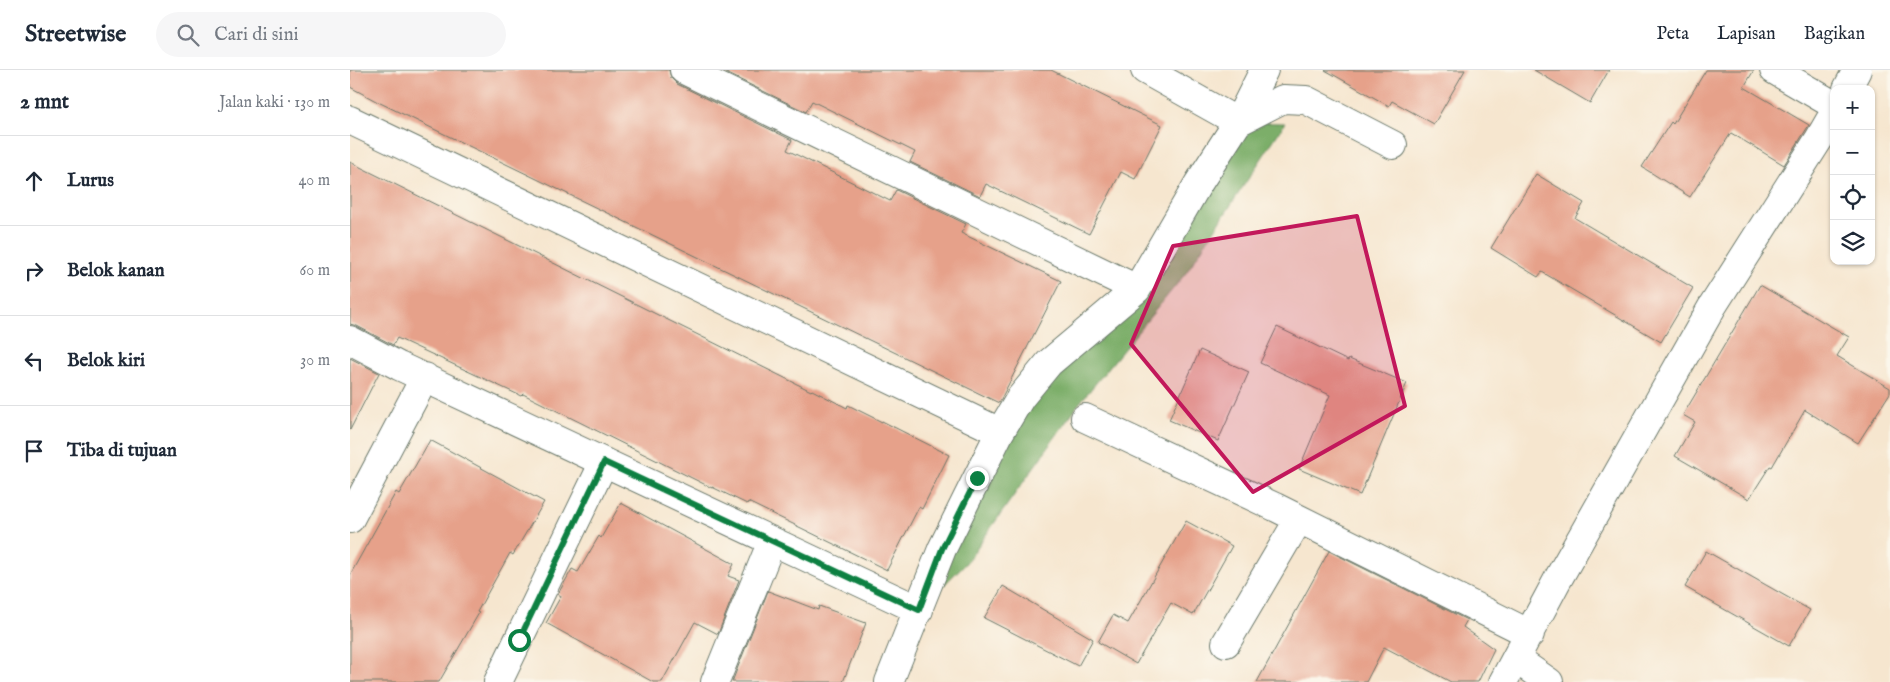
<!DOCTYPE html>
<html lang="id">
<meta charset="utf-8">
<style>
:root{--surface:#fff;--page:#f6f6f7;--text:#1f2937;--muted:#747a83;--line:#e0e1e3}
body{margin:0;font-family:"IM FELL English",serif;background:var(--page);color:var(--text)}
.controls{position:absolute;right:15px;top:15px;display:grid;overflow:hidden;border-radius:10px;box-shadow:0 1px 4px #0004}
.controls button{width:45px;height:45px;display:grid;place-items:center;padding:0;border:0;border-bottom:1px solid var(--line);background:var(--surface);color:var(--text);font:25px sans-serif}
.stop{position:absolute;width:15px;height:15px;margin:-11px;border:4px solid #0b8043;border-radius:50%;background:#fff}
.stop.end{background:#0b8043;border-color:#fff;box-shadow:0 1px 5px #0008}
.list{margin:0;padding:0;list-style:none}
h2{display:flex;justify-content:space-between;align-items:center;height:65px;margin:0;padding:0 20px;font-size:21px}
h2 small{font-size:16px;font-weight:400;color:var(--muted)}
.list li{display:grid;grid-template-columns:32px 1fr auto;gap:15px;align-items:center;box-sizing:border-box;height:90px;padding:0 20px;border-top:1px solid var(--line)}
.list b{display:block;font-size:19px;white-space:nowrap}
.list em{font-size:16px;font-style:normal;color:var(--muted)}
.icon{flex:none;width:28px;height:28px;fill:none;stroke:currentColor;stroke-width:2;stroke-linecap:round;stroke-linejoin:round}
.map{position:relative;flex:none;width:1540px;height:612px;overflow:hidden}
header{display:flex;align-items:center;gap:30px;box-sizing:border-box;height:70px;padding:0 25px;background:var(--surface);border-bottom:1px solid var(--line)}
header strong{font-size:24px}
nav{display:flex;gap:28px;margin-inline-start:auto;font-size:18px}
.search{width:350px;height:45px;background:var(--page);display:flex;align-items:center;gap:12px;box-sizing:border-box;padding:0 18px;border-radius:28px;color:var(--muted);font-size:19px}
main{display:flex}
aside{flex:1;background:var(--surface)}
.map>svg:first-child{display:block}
</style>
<header>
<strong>Streetwise</strong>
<div class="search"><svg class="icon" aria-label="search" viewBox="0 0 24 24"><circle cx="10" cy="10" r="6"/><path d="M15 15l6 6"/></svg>Cari di sini</div>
<nav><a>Peta</a><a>Lapisan</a><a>Bagikan</a></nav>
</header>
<main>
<aside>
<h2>2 mnt<small>Jalan kaki · 130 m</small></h2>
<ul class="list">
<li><svg class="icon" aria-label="ahead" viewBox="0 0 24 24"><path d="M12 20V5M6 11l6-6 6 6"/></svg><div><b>Lurus</b></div><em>40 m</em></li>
<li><svg class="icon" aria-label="right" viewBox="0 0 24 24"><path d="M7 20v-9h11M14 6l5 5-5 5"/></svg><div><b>Belok kanan</b></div><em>60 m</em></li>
<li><svg class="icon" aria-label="left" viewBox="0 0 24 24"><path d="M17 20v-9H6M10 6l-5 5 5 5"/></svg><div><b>Belok kiri</b></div><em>30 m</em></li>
<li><svg class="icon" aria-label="arrive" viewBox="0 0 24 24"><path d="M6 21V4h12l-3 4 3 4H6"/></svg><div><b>Tiba di tujuan</b></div></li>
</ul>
</aside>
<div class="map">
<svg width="1540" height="612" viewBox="0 0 1540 612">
<rect width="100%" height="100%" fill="#fbf7ec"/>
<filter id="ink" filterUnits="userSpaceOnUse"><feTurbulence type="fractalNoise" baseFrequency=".02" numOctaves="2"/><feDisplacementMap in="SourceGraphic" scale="10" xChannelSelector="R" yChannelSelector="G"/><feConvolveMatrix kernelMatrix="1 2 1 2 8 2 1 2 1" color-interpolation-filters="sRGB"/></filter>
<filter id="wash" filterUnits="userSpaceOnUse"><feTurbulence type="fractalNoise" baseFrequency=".0096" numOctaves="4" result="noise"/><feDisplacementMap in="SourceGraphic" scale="20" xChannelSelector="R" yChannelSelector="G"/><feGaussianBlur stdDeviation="1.12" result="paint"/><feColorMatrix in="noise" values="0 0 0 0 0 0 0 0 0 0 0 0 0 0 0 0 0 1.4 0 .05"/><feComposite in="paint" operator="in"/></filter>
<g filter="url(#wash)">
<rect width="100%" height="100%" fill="#f6e6cf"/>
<path fill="#7bae69" stroke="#4d764e" d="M888,52L935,53L836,203L728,335L616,493L569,540L650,362L747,252Z"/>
<g id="blocks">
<path fill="#e6a18a" d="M0,0H319L321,8L327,14L442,70L437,80L540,131L546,120L616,154L611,163L711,211L649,333L26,31L0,17Z
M370,0H701L812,55L785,109L771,102L739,164L636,114L630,126L560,92L565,82L462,31L456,42Z
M975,0H1115L1084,54L1042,31L1039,36Z
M1184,0H1259L1240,33Z
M1356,0H1404L1394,17L1459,55L1434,95L1381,63L1340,127L1292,97L1321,52L1323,54Z
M0,92L461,321L462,320L497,338L498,335L532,352V351L599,385L572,439L569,437L537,500L398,432L397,434L362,417V418L173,324L171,326L47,268L43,275L7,256L0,254Z
M1186,104L1234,133L1225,148L1343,218L1311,272L1192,202L1188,207L1141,178Z
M1410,215L1499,267L1487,286L1540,318V323L1508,373L1455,340L1422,397L1420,396L1399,429L1325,386L1345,352L1333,345Z
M927,257L998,291L999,289L1057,313L1010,425L949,399L980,325L910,293Z
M850,280L899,302L868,371L819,350Z
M0,288L29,303L0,360Z
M80,370L194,432L163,485L160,483L127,542L129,543L89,612H0V505L46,422L49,424Z
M271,433L384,494L378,506L389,510L368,564L345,552L312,612H303L196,553L211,526L208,524L222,499L228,502L249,466L251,468Z
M836,451L882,476L843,545L821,533L786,594L748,572L763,545L778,553Z
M979,481L1117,550L1113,557L1144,579L1128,612H1101L1034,577L1016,612H907Z
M1356,481L1460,540L1439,576L1335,517Z
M653,516L743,569L728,596L634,548Z
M418,521L468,540L469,536L516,553L493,612H382Z"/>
</g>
</g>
<g filter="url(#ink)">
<use href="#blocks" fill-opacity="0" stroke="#6a786a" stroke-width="1"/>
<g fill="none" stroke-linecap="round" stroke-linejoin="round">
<g stroke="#6a786a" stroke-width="30">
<path id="minor" d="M334,0L787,219
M795,0L888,52
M1424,0L1484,35
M1497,19L1507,0
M0,50L650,362
M888,52L933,29L956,30L1043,75
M0,270L49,296L569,540
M735,348L925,437L1180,564
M0,449L75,307
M876,573L949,449
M1166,589L1199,612
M148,612L254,392
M365,612L422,471
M539,612L592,479L650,362L671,327L699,293L787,219L848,114L888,52L914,0
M1153,612L1208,509L1362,237L1469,69L1484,43"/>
</g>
<use href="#minor" stroke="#fff" stroke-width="28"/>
</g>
</g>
<g fill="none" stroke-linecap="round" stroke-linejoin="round" filter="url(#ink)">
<path stroke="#0b8043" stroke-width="6" d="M169,570L254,392L569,540L592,479L627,408"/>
</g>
<path fill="#c2185b" fill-opacity="0.2" stroke="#c2185b" stroke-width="4" stroke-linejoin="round" d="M1007,146L1055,336L903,422L781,274L823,176Z"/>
</svg>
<div class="controls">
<button>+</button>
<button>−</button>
<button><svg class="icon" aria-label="locate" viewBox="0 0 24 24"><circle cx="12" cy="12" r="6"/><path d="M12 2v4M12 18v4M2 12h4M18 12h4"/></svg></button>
<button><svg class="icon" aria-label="layers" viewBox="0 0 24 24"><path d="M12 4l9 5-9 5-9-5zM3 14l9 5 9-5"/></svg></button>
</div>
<div class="stop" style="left:169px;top:570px"></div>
<div class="stop end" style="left:627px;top:408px"></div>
</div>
</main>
